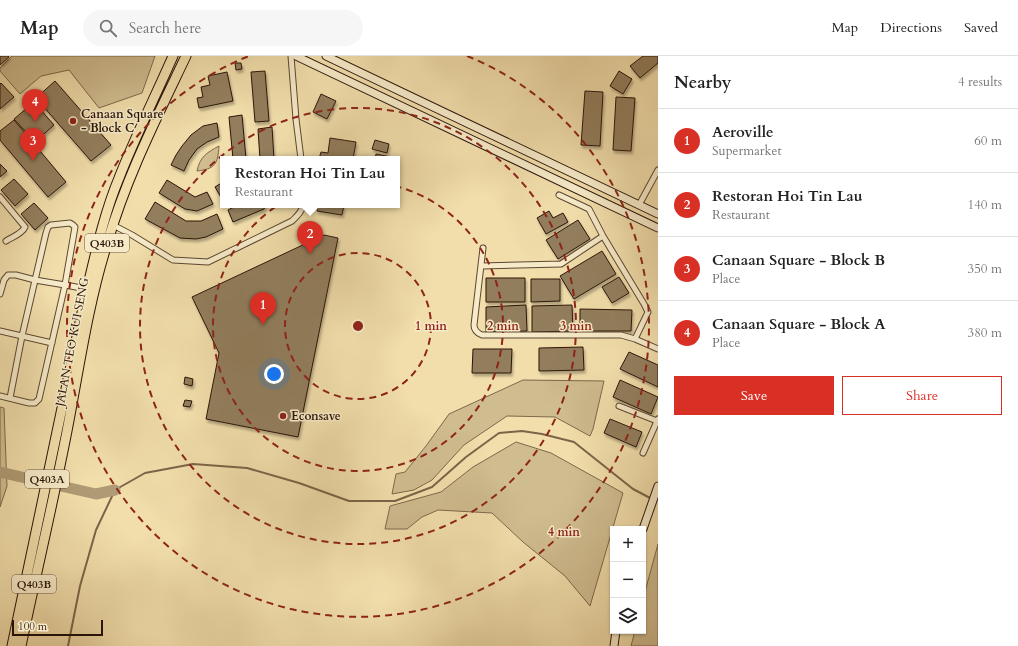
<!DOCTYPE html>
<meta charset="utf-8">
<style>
:root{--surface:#fff;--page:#f6f6f6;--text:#222;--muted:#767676;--line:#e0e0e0;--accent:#d93025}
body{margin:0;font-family:Cardo,serif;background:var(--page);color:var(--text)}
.controls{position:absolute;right:12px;bottom:12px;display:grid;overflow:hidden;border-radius:0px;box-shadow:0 1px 3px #0004}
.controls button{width:36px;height:36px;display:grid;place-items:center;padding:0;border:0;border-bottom:1px solid var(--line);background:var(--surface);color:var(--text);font:20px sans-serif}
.scale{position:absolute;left:12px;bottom:10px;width:91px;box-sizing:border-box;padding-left:4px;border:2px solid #2b1509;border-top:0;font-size:11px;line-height:14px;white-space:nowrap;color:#2b1509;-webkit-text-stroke:3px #f6eac8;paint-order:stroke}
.you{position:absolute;left:274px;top:318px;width:14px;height:14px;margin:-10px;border:3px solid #fff;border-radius:50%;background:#1a73e8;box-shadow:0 0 0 6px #1a73e833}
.badge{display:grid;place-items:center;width:26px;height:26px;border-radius:50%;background:var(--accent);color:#fff;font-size:13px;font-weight:700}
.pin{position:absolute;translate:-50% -33px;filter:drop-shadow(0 1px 2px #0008)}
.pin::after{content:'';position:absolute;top:21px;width:14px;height:12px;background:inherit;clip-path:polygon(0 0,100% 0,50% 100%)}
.popup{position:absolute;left:220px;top:100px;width:180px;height:52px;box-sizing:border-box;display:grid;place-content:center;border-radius:0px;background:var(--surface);filter:drop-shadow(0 1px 3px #0005);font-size:13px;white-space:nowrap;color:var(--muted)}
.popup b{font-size:15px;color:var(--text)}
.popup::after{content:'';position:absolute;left:50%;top:100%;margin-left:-8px;border:8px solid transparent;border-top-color:var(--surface)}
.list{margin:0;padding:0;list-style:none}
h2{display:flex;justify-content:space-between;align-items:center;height:52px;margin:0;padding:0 16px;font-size:17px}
h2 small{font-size:13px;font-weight:400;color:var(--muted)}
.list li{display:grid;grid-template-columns:26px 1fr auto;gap:12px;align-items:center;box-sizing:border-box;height:64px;padding:0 16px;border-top:1px solid var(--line)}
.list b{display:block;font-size:15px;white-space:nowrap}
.list p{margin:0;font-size:13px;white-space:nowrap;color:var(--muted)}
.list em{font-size:13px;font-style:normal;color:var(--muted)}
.actions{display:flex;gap:8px;padding:12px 16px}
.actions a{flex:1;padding:9px 0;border:1px solid var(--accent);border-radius:0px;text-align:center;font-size:14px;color:var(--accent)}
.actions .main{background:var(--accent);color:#fff}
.icon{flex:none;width:22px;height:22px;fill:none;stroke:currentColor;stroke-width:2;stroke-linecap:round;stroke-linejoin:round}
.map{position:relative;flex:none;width:658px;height:590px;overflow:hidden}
header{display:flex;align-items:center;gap:24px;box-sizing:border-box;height:56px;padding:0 20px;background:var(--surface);border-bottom:1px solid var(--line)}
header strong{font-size:19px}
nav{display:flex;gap:22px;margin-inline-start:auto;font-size:14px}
.search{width:280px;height:36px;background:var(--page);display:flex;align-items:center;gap:10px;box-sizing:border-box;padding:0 14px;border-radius:22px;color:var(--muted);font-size:15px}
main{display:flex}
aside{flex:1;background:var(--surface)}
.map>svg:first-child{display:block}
</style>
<header>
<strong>Map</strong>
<div class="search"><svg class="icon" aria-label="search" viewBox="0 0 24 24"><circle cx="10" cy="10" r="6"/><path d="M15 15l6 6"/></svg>Search here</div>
<nav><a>Map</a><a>Directions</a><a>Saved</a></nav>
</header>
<main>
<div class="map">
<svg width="658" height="590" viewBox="0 0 658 590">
<defs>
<filter id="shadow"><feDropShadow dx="1.5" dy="3" stdDeviation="1" flood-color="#0004"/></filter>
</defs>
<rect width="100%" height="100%" fill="#f1deab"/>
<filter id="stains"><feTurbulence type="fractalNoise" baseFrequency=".005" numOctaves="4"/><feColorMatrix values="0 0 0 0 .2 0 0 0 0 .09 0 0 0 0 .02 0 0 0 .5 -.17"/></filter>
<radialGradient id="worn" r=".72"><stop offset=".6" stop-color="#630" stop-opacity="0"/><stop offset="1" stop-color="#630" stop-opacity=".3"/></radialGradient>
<path fill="#cfbc8f" stroke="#7d684c" d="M12,0H155L142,37L99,52L69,14L41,20L20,38L0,15V12Z
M219,90C218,108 215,113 197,115C200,101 206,97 219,90Z
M523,324L604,325L593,373L590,380L555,361L507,360L464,389L432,424L414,434L392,438L396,418L405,416L426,390L449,358Z
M0,351L4,352L7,430L0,451Z
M516,386L551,397L623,437L590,550L565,520L523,486L492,457L438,454L422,461L407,473H385L390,450L441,436L473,411Z
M658,488V590H631L635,575H643V543Z"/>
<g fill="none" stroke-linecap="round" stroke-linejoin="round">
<path stroke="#7a6549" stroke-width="2" d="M68,590L80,530L96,474L115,434L145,417L193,408L247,412L299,427L349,445H395L432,431L466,401L499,377L522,375L542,378L574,386L633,433L652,443"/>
<path stroke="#ae9a74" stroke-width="11" d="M0,416L96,438L115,434"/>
</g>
<path fill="#927e5d" stroke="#2b1509" filter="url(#shadow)" d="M0,0H8L9,1L0,9Z
M643,0H658V7L640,22L630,10Z
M235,7H241L242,13L236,14Z
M265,15L269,65L255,66L251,16Z
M619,15L632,23L623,38L610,30Z
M227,16L233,45L199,52L197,42L203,41L201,31L210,29L208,20Z
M55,25L111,89L91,105L36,42Z
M1,27L14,41L0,53V28Z
M585,35L603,36L600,90L581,89Z
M321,38L336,45L327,63L313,56Z
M616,41L635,42L631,95L613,94Z
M34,46L54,69L35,86L14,63Z
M242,59L246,103H233L229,61Z
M14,64L66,126L48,141L0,84V75Z
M217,67L219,81L207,86L197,93L189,104L184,115L171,109L176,99L182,90L191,79L203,70Z
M272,71L274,103H260L258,73Z
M330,82L356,86L353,103H319L321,96L328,97Z
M375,84L389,88L387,97L372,93Z
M376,98L391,101V103H375Z
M0,108L7,115L0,121Z
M14,123L28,138L15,150L1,134Z
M167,124L195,141L207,136L213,148L197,155L185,153L159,137Z
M223,126V142L222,143L215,131Z
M155,146L186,165H201L217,158L223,173L206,181L196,183L180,182L145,163Z
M34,147L48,162L35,174L21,158Z
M238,149H266L264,153L233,166L228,154Z
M318,149H344L342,159L317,155Z
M549,155L553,162L563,157L568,166L546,178L537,162Z
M578,164L590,183L558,203L546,184Z
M324,179L338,182L298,381L206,363L219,297L192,241Z
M602,195L616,218L574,243L560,220Z
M619,221L629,237L612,247L602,231Z
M486,222H525V246H486Z
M531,223H560V245L531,246Z
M526,249L527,275L486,276V251Z
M572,249L573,275L532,276V250Z
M580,253L632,254L631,275H580Z
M583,291L584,314L539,315V292Z
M473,293H512L511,317H472Z
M629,296L658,309V331L620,313Z
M185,321L193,323L192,330L184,328Z
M620,324L658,341L651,358L613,341Z
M185,344L192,345L190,351L183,350Z
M610,363L642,376L636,391L604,377Z"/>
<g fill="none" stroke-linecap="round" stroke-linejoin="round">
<g stroke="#5c4732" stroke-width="7">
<path id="street" d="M291,0L296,63L301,103
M559,139L589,153L603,180L644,248L648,256L647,258L635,283
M0,141L25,171C22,178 12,181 6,185
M639,149L658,114
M113,169L132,179L173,204L208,206L292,165C297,160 302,156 303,149
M483,192L474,269C474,274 477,277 482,279H621L635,283L658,293
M482,210L561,208L603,180
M0,238L4,224L8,219H16L35,224L65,229L39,343L35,347H29L0,340
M0,275L52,287
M10,342L22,280L46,177L48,171L51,169L70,167L73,169L75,171L65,229L87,233
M619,350L657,365
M643,397L658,363"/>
</g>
<g stroke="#2b1509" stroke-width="9">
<path id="secondary" d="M296,0L658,172
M326,0L658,158
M643,473L658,430
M614,590L616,575"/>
</g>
<g stroke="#2b1509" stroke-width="11">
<path id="highway" d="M12,590L87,233C96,196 104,158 119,122C135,81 155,41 173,0
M21,590C36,518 53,447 67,375C79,313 88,248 107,188C126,122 157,61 186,0"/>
</g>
<use href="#street" stroke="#f6eac8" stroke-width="5"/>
<use href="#secondary" stroke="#f6eac8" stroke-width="7"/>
<use href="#highway" stroke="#f1deab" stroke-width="9"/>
</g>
<g fill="none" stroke="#8f2418" stroke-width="2" stroke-dasharray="7 5">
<circle cx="358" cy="270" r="73"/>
<circle cx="358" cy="270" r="145"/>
<circle cx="358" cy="270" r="218"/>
<path d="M467 0A291 291 0 1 1 249 0"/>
</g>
<g fill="#8f2418" stroke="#f6eac8" stroke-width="1.5">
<circle cx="73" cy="65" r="4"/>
<circle cx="283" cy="360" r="4"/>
</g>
<g text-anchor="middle" stroke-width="3" stroke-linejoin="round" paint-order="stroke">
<g fill="#f6eac8" stroke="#685542" stroke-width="1">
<rect x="85" y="178" width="44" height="18" rx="3"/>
<rect x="25" y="414" width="44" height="18" rx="3"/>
<rect x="12" y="519" width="44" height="18" rx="3"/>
</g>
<g font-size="11" font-weight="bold" fill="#2b1509">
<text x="107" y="191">Q403B</text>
<text x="47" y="427">Q403A</text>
<text x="34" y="532">Q403B</text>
</g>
<g font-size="12" font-weight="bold" fill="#2b1509" stroke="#f6eac8" text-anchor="start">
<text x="81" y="62">Canaan Square<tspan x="81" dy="14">- Block C</tspan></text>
<text x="291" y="364">Econsave</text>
</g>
<g font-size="12" fill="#2b1509" stroke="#f6eac8">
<text transform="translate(72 286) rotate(-79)" y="4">JALAN TEO KUI SENG</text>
</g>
</g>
<circle cx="358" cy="270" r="6" fill="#8f2418" stroke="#f6eac8" stroke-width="2"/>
<g font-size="12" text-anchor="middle" font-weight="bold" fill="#8f2418" stroke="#f6eac8" stroke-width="3" stroke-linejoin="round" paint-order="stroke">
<text x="431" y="274">1 min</text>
<text x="503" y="274">2 min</text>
<text x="576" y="274">3 min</text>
<text x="564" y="480">4 min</text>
</g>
<rect width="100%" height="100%" filter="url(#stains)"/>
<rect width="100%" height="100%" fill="url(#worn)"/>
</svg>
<div class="controls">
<button>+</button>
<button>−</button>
<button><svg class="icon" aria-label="layers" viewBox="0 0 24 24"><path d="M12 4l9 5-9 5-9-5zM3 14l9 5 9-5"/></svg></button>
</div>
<div class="scale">100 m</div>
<div class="you"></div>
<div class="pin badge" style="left:263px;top:269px">1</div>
<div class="pin badge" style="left:310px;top:198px">2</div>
<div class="popup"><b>Restoran Hoi Tin Lau</b>Restaurant</div>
<div class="pin badge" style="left:33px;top:105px">3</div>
<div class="pin badge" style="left:35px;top:66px">4</div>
</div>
<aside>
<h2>Nearby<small>4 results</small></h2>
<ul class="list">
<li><span class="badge">1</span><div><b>Aeroville</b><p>Supermarket</p></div><em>60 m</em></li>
<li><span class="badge">2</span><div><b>Restoran Hoi Tin Lau</b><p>Restaurant</p></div><em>140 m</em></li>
<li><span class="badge">3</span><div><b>Canaan Square - Block B</b><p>Place</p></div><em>350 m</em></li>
<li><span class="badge">4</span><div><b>Canaan Square - Block A</b><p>Place</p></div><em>380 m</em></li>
</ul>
<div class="actions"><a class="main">Save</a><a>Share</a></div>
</aside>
</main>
